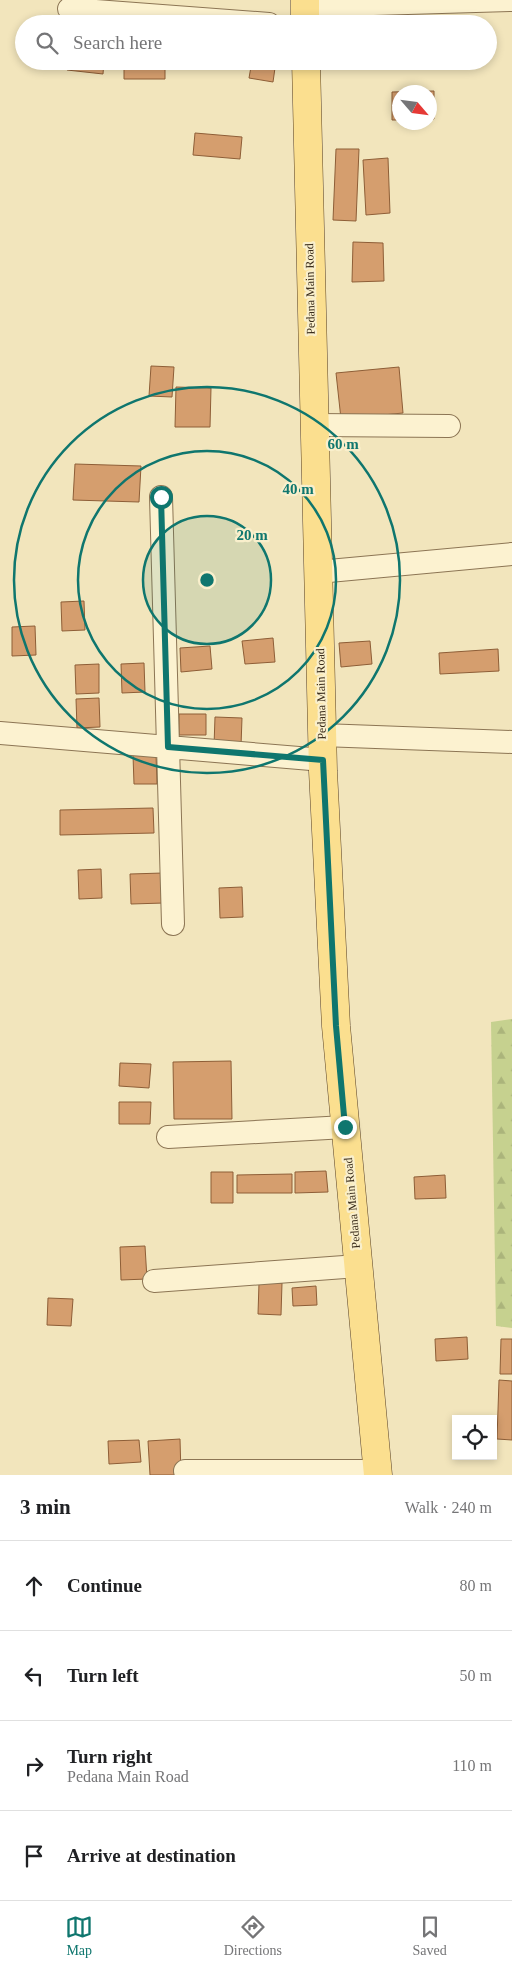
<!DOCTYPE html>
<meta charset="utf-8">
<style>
:root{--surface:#fff;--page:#f6f6f6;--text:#202124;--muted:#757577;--line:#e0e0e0;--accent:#0f766e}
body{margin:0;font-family:Georgia,serif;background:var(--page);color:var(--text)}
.controls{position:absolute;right:15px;bottom:15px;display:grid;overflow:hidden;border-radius:0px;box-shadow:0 2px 8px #0003}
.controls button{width:45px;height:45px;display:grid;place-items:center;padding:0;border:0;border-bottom:1px solid var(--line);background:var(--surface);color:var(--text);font:25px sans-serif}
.compass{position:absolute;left:392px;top:85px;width:45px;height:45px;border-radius:50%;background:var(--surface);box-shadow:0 2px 8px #0003;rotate:118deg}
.stop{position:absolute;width:15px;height:15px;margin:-11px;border:4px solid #0f766e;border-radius:50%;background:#fff}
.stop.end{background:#0f766e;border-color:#fff;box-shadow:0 1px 5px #0008}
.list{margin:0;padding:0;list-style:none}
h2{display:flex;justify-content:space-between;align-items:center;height:65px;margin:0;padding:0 20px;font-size:21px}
h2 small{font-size:16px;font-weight:400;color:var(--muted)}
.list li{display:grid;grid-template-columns:32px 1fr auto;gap:15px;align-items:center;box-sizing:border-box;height:90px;padding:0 20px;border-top:1px solid var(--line)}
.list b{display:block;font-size:19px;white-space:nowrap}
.list p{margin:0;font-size:16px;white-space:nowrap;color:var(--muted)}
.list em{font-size:16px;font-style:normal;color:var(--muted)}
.icon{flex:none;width:28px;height:28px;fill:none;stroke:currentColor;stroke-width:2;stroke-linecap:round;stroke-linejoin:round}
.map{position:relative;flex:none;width:512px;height:1475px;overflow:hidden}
.search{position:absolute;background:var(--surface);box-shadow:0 2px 8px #0003;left:15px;right:15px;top:15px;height:55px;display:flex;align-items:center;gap:12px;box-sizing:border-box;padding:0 18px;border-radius:28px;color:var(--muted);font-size:19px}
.sheet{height:425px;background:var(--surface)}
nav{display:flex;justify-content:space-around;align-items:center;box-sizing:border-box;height:70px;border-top:1px solid var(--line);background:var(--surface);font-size:14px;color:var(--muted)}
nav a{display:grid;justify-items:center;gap:2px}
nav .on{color:var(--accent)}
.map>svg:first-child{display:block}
</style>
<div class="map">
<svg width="512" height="1475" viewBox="0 0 512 1475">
<defs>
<pattern id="forest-firs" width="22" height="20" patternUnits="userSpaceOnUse" patternTransform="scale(1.25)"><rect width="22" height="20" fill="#c6d18f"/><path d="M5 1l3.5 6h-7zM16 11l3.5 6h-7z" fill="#abb47b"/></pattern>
</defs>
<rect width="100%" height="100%" fill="#f2e5bc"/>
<path fill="url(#forest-firs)" d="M512,1019V1328L496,1326L491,1022Z"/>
<path fill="#d59e6e" stroke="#8e5e37" d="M351,17L352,24H338V18Z
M451,18V24H422V19Z
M68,61H104L103,74L67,70Z
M124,61H165V79H124Z
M252,61H276L273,82L249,78Z
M434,91V119H430V92H400V120H392V92Z
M195,133L242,137L240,159L193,155Z
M336,149H359L356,221L333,220Z
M388,158L390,213L366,215L363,160Z
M353,242L383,243L384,281L352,282Z
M151,366L174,367L172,397L149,396Z
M399,367L403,413L341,419L336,373Z
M176,387L211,388L210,427H175Z
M75,464L141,466L139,502L73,500Z
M84,601L85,630L62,631L61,602Z
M35,626L36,655L12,656V627Z
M273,638L275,662L245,664L242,641Z
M370,641L372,664L341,667L339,643Z
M210,646L212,669L181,672L180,648Z
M498,649L499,671L440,674L439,653Z
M144,663L145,692L122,693L121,664Z
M99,664V693L76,694L75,665Z
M99,698L100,727L77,728L76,699Z
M179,714H206V735H179Z
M215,717L242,718L241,746H214Z
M156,754L157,784H134L133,755Z
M153,808L154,833L60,835V810Z
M101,869L102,898L79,899L78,870Z
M163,873L164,903L131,904L130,874Z
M242,887L243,917L220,918L219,888Z
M231,1061L232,1119H174L173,1062Z
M120,1063L151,1064L149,1088L119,1086Z
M119,1102H151L150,1124H119Z
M326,1171L328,1192L295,1193V1172Z
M211,1172H233V1203H211Z
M292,1174V1193H237V1175Z
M445,1175L446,1198L415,1199L414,1177Z
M145,1246L147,1279L121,1280L120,1247Z
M259,1283H282L281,1315L258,1314Z
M316,1286L317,1305L293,1306L292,1288Z
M48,1298L73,1299L71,1326L47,1325Z
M467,1337L468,1359L436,1361L435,1339Z
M501,1339H512V1374H500Z
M499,1380L512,1381V1440L497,1439Z
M180,1439L181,1475H150L148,1441Z
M139,1440L141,1462L109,1464L108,1441Z"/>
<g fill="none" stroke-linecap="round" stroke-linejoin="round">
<g stroke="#8c7554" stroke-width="24">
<path id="minor" d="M305,6L512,0
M69,9L269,24
M314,425L449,426
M161,497L173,924
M318,572L512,554
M0,733L323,760
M322,735L512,742
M168,1137L345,1127
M154,1281L358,1266
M185,1471H378"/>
</g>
<g stroke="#594229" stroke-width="29">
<path id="major" d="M305,0V24
M306,61L323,771L336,1026L378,1475"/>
</g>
<use href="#minor" stroke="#fcf2d0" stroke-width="22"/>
<use href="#major" stroke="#fbdf8f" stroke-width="28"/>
</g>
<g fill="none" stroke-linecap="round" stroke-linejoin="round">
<path stroke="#0f766e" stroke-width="6" d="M161,497L168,747L323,760L336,1026L345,1127"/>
</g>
<circle cx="207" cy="580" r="64" fill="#0f766e" fill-opacity=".12"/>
<g fill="none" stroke="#0f766e" stroke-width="2.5">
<circle cx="207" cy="580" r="64"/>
<circle cx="207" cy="580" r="129"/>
<circle cx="207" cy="580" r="193"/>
</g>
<g text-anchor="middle" stroke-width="4.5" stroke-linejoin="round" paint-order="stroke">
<g font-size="12" fill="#392b1a" stroke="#f9efcc">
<text transform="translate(310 289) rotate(-91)" y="4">Pedana Main Road</text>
<text transform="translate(321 694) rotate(-91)" y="4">Pedana Main Road</text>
<text transform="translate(352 1203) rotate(-95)" y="4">Pedana Main Road</text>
</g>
</g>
<circle cx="207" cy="580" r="8" fill="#0f766e" stroke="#f9efcc" stroke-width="2.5"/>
<g font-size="15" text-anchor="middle" font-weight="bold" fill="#0f766e" stroke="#f9efcc" stroke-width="4.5" stroke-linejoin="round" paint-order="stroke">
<text x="343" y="449">60 m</text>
<text x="298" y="494">40 m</text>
<text x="252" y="540">20 m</text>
</g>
</svg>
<div class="controls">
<button><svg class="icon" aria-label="locate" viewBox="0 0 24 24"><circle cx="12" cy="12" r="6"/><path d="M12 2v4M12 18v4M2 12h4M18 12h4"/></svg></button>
</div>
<svg class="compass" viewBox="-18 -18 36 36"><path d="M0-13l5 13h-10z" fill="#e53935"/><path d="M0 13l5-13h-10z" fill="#757577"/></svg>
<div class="stop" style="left:161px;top:497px"></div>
<div class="stop end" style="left:345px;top:1127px"></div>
<div class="search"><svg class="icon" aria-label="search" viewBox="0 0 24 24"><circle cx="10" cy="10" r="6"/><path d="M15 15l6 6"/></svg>Search here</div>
</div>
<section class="sheet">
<h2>3 min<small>Walk · 240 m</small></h2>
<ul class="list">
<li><svg class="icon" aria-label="ahead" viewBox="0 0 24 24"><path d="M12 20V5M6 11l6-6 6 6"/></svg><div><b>Continue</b></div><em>80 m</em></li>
<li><svg class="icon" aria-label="left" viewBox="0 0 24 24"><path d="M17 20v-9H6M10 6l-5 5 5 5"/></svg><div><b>Turn left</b></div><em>50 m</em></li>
<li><svg class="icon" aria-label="right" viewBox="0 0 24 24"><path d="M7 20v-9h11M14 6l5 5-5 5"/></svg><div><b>Turn right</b><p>Pedana Main Road</p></div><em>110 m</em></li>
<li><svg class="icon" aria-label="arrive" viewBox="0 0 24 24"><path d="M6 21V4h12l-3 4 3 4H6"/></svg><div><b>Arrive at destination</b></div></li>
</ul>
</section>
<nav>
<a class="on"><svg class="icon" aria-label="map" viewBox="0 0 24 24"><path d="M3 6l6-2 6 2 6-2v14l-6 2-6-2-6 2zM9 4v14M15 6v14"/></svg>Map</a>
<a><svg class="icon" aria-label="directions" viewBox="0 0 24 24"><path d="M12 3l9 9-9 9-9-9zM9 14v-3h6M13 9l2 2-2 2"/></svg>Directions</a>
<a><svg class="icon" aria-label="saved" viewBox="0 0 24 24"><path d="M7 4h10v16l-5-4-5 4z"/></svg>Saved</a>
</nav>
